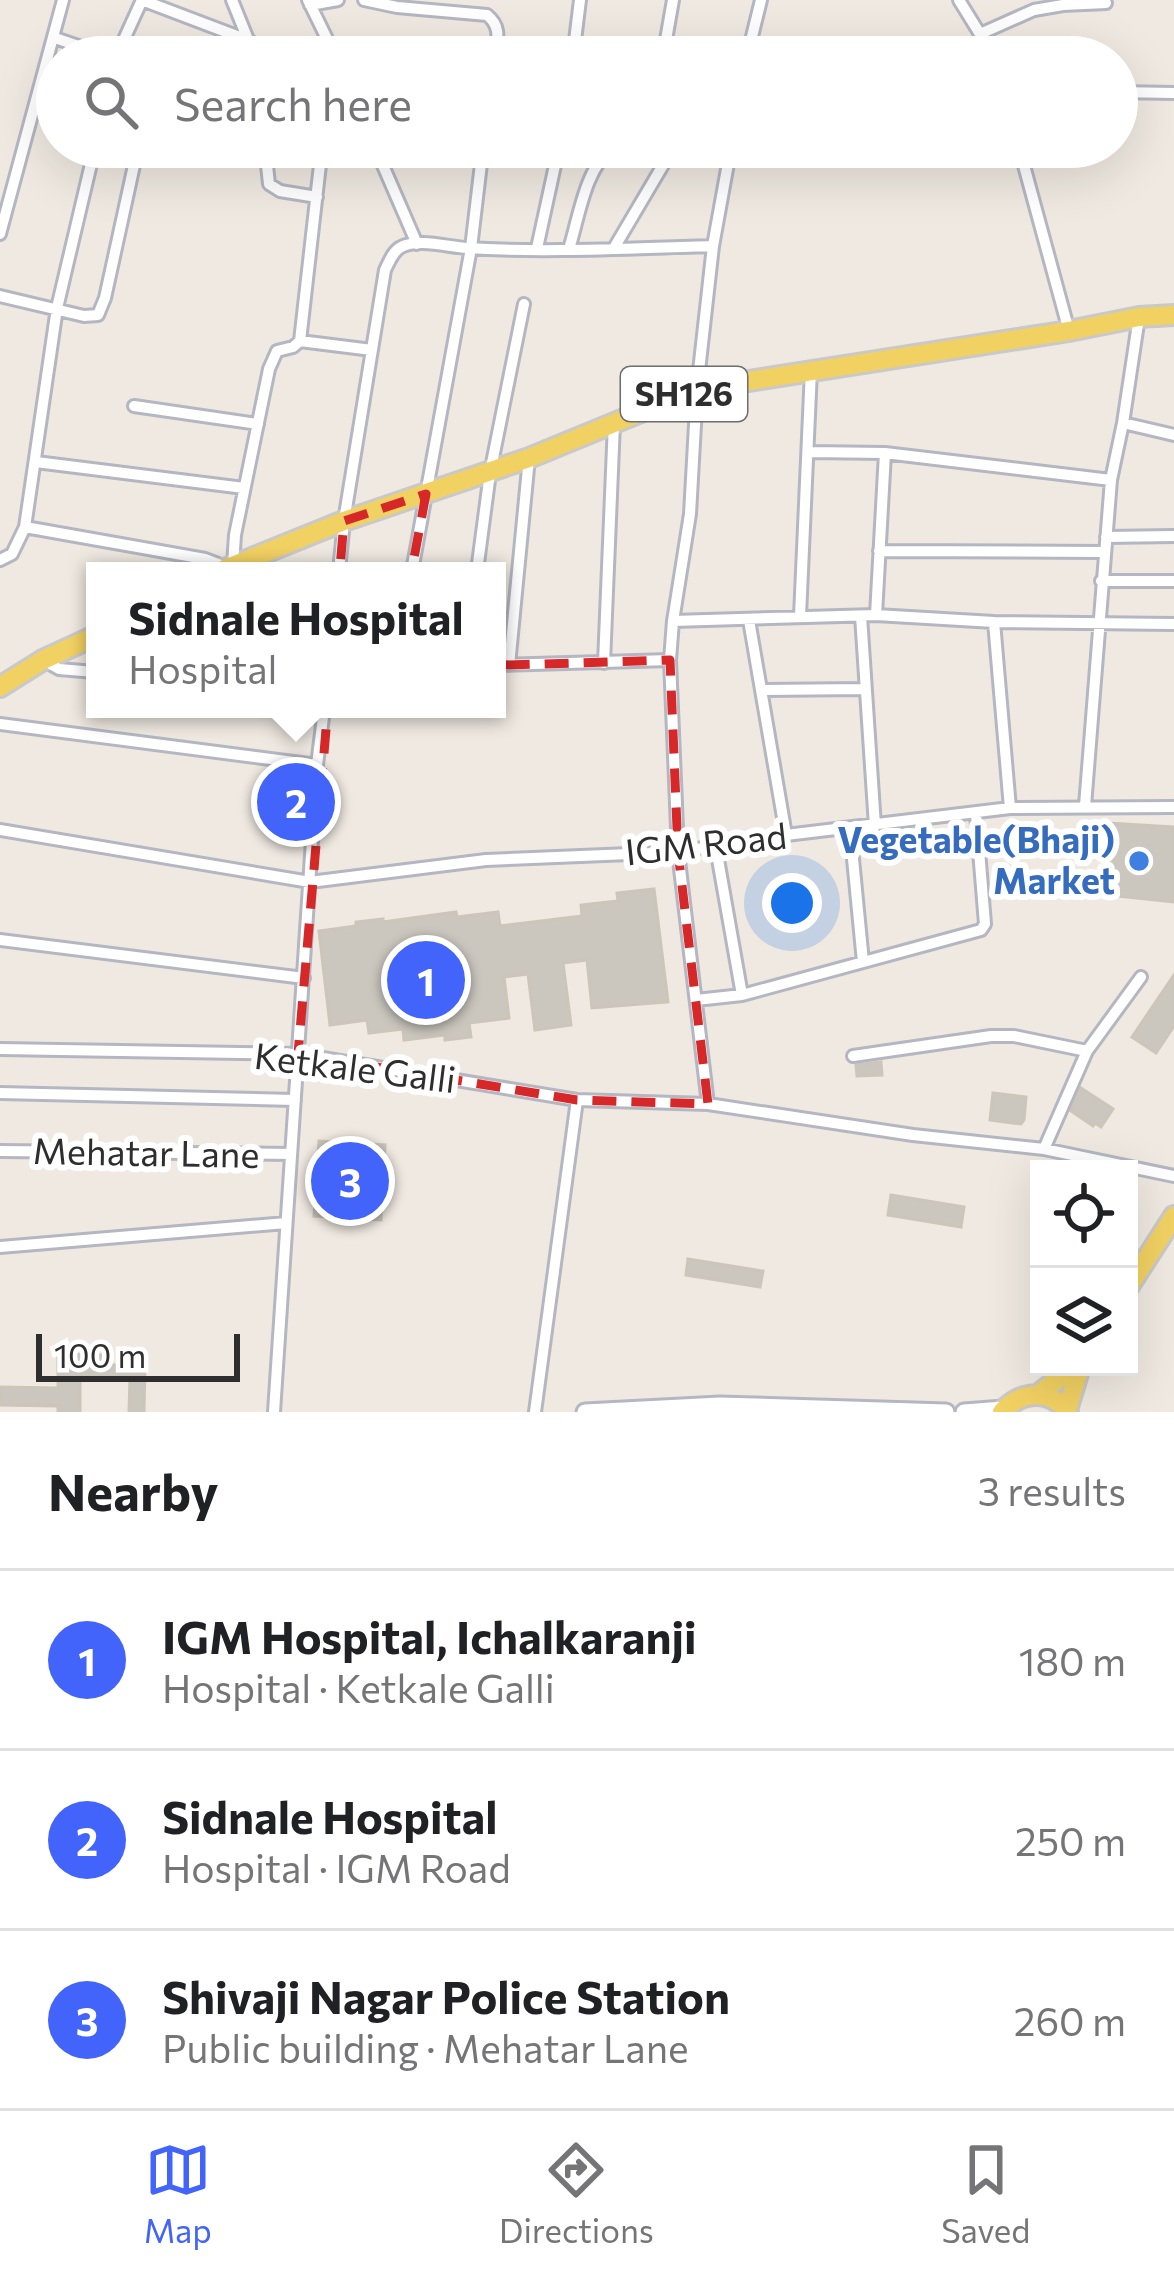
<!DOCTYPE html>
<meta charset="utf-8">
<style>
:root{--surface:#fff;--page:#f6f6f6;--text:#202124;--muted:#757577;--line:#e0e0e0;--accent:#4264fb}
body{margin:0;font-family:Commissioner,sans-serif;background:var(--page);color:var(--text)}
.controls{position:absolute;right:36px;bottom:36px;display:grid;overflow:hidden;border-radius:0px;box-shadow:0 12px 48px #0002}
.controls button{width:108px;height:108px;display:grid;place-items:center;padding:0;border:0;border-bottom:3px solid var(--line);background:var(--surface);color:var(--text);font:60px sans-serif}
.scale{position:absolute;left:36px;bottom:30px;width:204px;box-sizing:border-box;padding-left:12px;border:6px solid #2e2e2e;border-top:0;font-size:33px;line-height:42px;white-space:nowrap;color:#2e2e2e;-webkit-text-stroke:9px #fff;paint-order:stroke}
.you{position:absolute;left:792px;top:903px;width:42px;height:42px;margin:-30px;border:9px solid #fff;border-radius:50%;background:#1a73e8;box-shadow:0 0 0 18px #1a73e833}
.badge{display:grid;place-items:center;width:78px;height:78px;border-radius:50%;background:var(--accent);color:#fff;font-size:39px;font-weight:700}
.pin{position:absolute;translate:-50% -50%;border:6px solid #fff;box-shadow:0 3px 12px #0006}
.popup{position:absolute;left:86px;top:562px;width:420px;height:156px;box-sizing:border-box;display:grid;place-content:center;border-radius:0px;background:var(--surface);filter:drop-shadow(0 3px 9px #0005);font-size:39px;white-space:nowrap;color:var(--muted)}
.popup b{font-size:45px;color:var(--text)}
.popup::after{content:'';position:absolute;left:50%;top:100%;margin-left:-24px;border:24px solid transparent;border-top-color:var(--surface)}
.list{margin:0;padding:0;list-style:none}
h2{display:flex;justify-content:space-between;align-items:center;height:156px;margin:0;padding:0 48px;font-size:51px}
h2 small{font-size:39px;font-weight:400;color:var(--muted)}
.list li{display:grid;grid-template-columns:78px 1fr auto;gap:36px;align-items:center;box-sizing:border-box;height:180px;padding:0 48px;border-top:3px solid var(--line)}
.list b{display:block;font-size:45px;white-space:nowrap}
.list p{margin:0;font-size:39px;white-space:nowrap;color:var(--muted)}
.list em{font-size:39px;font-style:normal;color:var(--muted)}
.icon{flex:none;width:66px;height:66px;fill:none;stroke:currentColor;stroke-width:2;stroke-linecap:round;stroke-linejoin:round}
.map{position:relative;flex:none;width:1174px;height:1412px;overflow:hidden}
.search{position:absolute;background:var(--surface);box-shadow:0 12px 48px #0002;left:36px;right:36px;top:36px;height:132px;display:flex;align-items:center;gap:30px;box-sizing:border-box;padding:0 42px;border-radius:66px;color:var(--muted);font-size:45px}
.sheet{height:696px;background:var(--surface)}
nav{display:flex;justify-content:space-around;align-items:center;box-sizing:border-box;height:168px;border-top:3px solid var(--line);background:var(--surface);font-size:33px;color:var(--muted)}
nav a{display:grid;justify-items:center;gap:6px}
nav .on{color:var(--accent)}
.map>svg:first-child{display:block}
</style>
<div class="map">
<svg width="1174" height="1412" viewBox="0 0 1174 1412">
<rect width="100%" height="100%" fill="#efe9e1"/>
<path fill="#cbc7bf" stroke="#cbc5ba" stroke-width="3" d="M286,785L306,788L302,831L280,828Z
M1108,823L1174,827V902L1098,894Z
M654,889L668,1002L592,1008L587,960L563,963L571,1025L535,1030L528,974L504,977L509,1018L469,1023L471,1037L445,1040V1035L404,1040L403,1029L369,1033L367,1020L330,1025L319,931L356,926V922L383,919V922L456,912L457,917L498,912L500,926L582,916L581,905L618,901L617,893Z
M1174,975V1026L1156,1053L1132,1037Z
M881,1062L882,1075L857,1076L856,1065Z
M1081,1088L1113,1109L1101,1127L1095,1123L1093,1126L1071,1111Z
M993,1093L1026,1097L1024,1120L1021,1124L990,1120Z
M319,1141L385,1145L381,1220L314,1216Z
M891,1195L964,1207L961,1227L888,1215Z
M688,1259L763,1271L760,1287L686,1275Z
M58,1354L111,1355V1365H145L144,1412H129L130,1377L80,1376V1412H58V1406L0,1405V1387L58,1388Z"/>
<g fill="none" stroke-linecap="round" stroke-linejoin="round">
<g stroke="#b4b7c1" stroke-width="16">
<path id="street" d="M142,0L250,41
M232,0L255,57
M308,0L329,43L327,57
M364,0L397,7L487,15C502,27 497,40 495,57
M959,0L980,34L988,57
M310,5L338,0
M980,34L1034,10L1063,5L1106,3
M55,38L111,57
M116,57L142,0
M573,57L580,0
M663,57L673,0
M747,57L761,0
M1117,92L1174,93
M265,147L269,184L280,191L317,197
M375,147L417,244
M731,147L713,246L697,389L690,514L673,621L670,660L678,852L708,1104L913,1135L1044,1149L1174,1176
M1019,147L1069,331
M0,234L63,0
M537,248L559,147
M614,248L666,160
M569,249C579,217 585,168 613,147
M0,296L84,316L98,315L105,298L138,147
M300,341L372,350
M134,406L258,424
M1123,423L1174,435
M809,452L885,453
M36,462L244,488
M25,527L205,559L218,564L222,570
M1106,537L1174,536
M879,551L1104,552
M0,560L12,554L25,527L57,308L95,147
M233,565L235,535L269,369L277,351L293,347L300,341L322,147
M339,571L344,521L385,270C389,262 393,251 401,247C418,238 448,247 467,248C548,253 631,248 713,246
M412,571L471,248L483,147
M477,571L490,473L524,304
M1101,581H1174
M876,615L885,453L1111,480
M800,616L811,370
M861,616L875,826
M749,620L786,835
M673,621L876,615L994,622L1174,624
M994,622L1010,808
M43,660L59,669L95,672
M604,663L614,423
M497,665L670,660
M509,665L529,458
M762,690L864,689
M0,724L317,765
M1085,806L1111,480L1123,423L1139,317
M850,828L863,962
M0,830L310,882L486,860L678,852L786,835L1010,808L1174,807
M716,848L742,995
M0,940L304,978
M696,1000L742,995L981,930L985,924L976,814
M0,1049L298,1054L577,1100L708,1104
M853,1056L991,1036H1014L1087,1051
M0,1093L295,1100
M1044,1149L1087,1051L1141,977
M0,1151L291,1154
M0,1247L286,1223
M274,1412L317,765L324,709
M535,1412L577,1100"/>
</g>
<g stroke="#b4b7c1" stroke-width="21">
<path id="secondary" d="M585,1412L720,1405L946,1412
M964,1412L1004,1409"/>
</g>
<g stroke="#c9c9c9" stroke-width="24">
<path id="primary" d="M220,571L344,521L529,458L697,389L1069,331L1139,317L1174,315
M0,687L43,660L95,636
M1129,1286L1174,1216
M1039,1394L1073,1367
M1067,1410L1080,1367
M1002,1412C1021,1391 1049,1388 1068,1412"/>
</g>
<use href="#street" stroke="#fff" stroke-width="10"/>
<use href="#secondary" stroke="#fff" stroke-width="15"/>
<use href="#primary" stroke="#f2d163" stroke-width="18"/>
</g>
<path fill="none" stroke="#d62828" stroke-width="9" stroke-dasharray="24 15" stroke-linejoin="round" d="M426,494L396,654L509,665L670,660L678,852L708,1104L577,1100L298,1054L344,521Z"/>
<circle fill="#3f7fe0" stroke="#fff" stroke-width="4.5" cx="1139" cy="861" r="12"/>
<g text-anchor="middle" stroke-width="12" stroke-linejoin="round" paint-order="stroke">
<rect fill="#fff" stroke="#6d6d6d" stroke-width="3" x="621" y="367" width="126" height="54" rx="9"/>
<g font-size="33" font-weight="bold" fill="#2e2e2e">
<text x="684" y="406">SH126</text>
</g>
<g font-size="36" font-weight="bold" fill="#366cbe" stroke="#fff" text-anchor="end">
<text x="1115" y="853">Vegetable(Bhaji)<tspan x="1115" dy="41">Market</tspan></text>
</g>
<g font-size="36" fill="#2e2e2e" stroke="#fff">
<text transform="translate(706 844) rotate(-6)" y="13">IGM Road</text>
<text transform="translate(355 1068) rotate(7)" y="13">Ketkale Galli</text>
<text transform="translate(146 1153) rotate(1)" y="13">Mehatar Lane</text>
</g>
</g>
</svg>
<div class="controls">
<button><svg class="icon" aria-label="locate" viewBox="0 0 24 24"><circle cx="12" cy="12" r="6"/><path d="M12 2v4M12 18v4M2 12h4M18 12h4"/></svg></button>
<button><svg class="icon" aria-label="layers" viewBox="0 0 24 24"><path d="M12 4l9 5-9 5-9-5zM3 14l9 5 9-5"/></svg></button>
</div>
<div class="scale">100 m</div>
<div class="you"></div>
<div class="pin badge" style="left:426px;top:980px">1</div>
<div class="pin badge" style="left:296px;top:802px">2</div>
<div class="popup"><b>Sidnale Hospital</b>Hospital</div>
<div class="pin badge" style="left:350px;top:1181px">3</div>
<div class="search"><svg class="icon" aria-label="search" viewBox="0 0 24 24"><circle cx="10" cy="10" r="6"/><path d="M15 15l6 6"/></svg>Search here</div>
</div>
<section class="sheet">
<h2>Nearby<small>3 results</small></h2>
<ul class="list">
<li><span class="badge">1</span><div><b>IGM Hospital, Ichalkaranji</b><p>Hospital · Ketkale Galli</p></div><em>180 m</em></li>
<li><span class="badge">2</span><div><b>Sidnale Hospital</b><p>Hospital · IGM Road</p></div><em>250 m</em></li>
<li><span class="badge">3</span><div><b>Shivaji Nagar Police Station</b><p>Public building · Mehatar Lane</p></div><em>260 m</em></li>
</ul>
</section>
<nav>
<a class="on"><svg class="icon" aria-label="map" viewBox="0 0 24 24"><path d="M3 6l6-2 6 2 6-2v14l-6 2-6-2-6 2zM9 4v14M15 6v14"/></svg>Map</a>
<a><svg class="icon" aria-label="directions" viewBox="0 0 24 24"><path d="M12 3l9 9-9 9-9-9zM9 14v-3h6M13 9l2 2-2 2"/></svg>Directions</a>
<a><svg class="icon" aria-label="saved" viewBox="0 0 24 24"><path d="M7 4h10v16l-5-4-5 4z"/></svg>Saved</a>
</nav>
